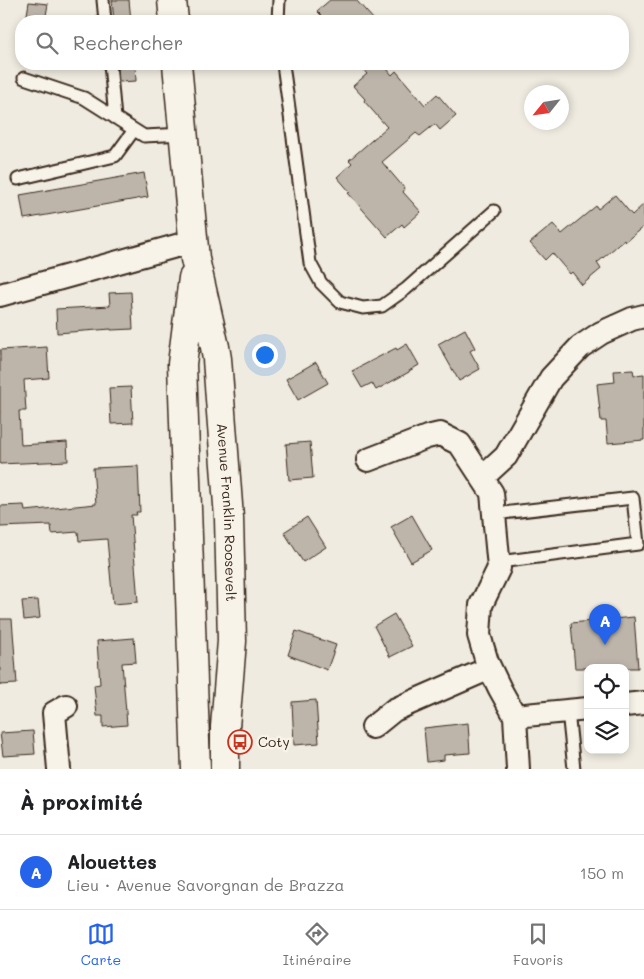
<!DOCTYPE html>
<html lang="fr">
<meta charset="utf-8">
<style>
:root{--surface:#fff;--page:#f2f2f2;--text:#202124;--muted:#757577;--line:#e0e0e0;--accent:#2563eb}
body{margin:0;font-family:Mali,sans-serif;background:var(--page);color:var(--text)}
.controls{position:absolute;right:15px;bottom:15px;display:grid;overflow:hidden;border-radius:10px;box-shadow:0 2px 8px #0003}
.controls button{width:45px;height:45px;display:grid;place-items:center;padding:0;border:0;border-bottom:1px solid var(--line);background:var(--surface);color:var(--text);font:25px sans-serif}
.compass{position:absolute;left:524px;top:85px;width:45px;height:45px;border-radius:50%;background:var(--surface);box-shadow:0 2px 8px #0003;rotate:240deg}
.you{position:absolute;left:264px;top:354px;width:18px;height:18px;margin:-12px;border:4px solid #fff;border-radius:50%;background:#1a73e8;box-shadow:0 0 0 8px #1a73e833}
.badge{display:grid;place-items:center;width:32px;height:32px;border-radius:50%;background:var(--accent);color:#fff;font-size:16px;font-weight:700}
.pin{position:absolute;translate:-50% -41px;filter:drop-shadow(0 1px 2px #0008)}
.pin::after{content:'';position:absolute;top:26px;width:18px;height:15px;background:inherit;clip-path:polygon(0 0,100% 0,50% 100%)}
.list{margin:0;padding:0;list-style:none}
h2{display:flex;justify-content:space-between;align-items:center;height:65px;margin:0;padding:0 20px;font-size:21px}
h2 small{font-size:16px;font-weight:400;color:var(--muted)}
.list li{display:grid;grid-template-columns:32px 1fr auto;gap:15px;align-items:center;box-sizing:border-box;height:75px;padding:0 20px;border-top:1px solid var(--line)}
.list b{display:block;font-size:19px;white-space:nowrap}
.list p{margin:0;font-size:16px;white-space:nowrap;color:var(--muted)}
.list em{font-size:16px;font-style:normal;color:var(--muted)}
.icon{flex:none;width:28px;height:28px;fill:none;stroke:currentColor;stroke-width:2;stroke-linecap:round;stroke-linejoin:round}
.map{position:relative;flex:none;width:644px;height:769px;overflow:hidden}
.search{position:absolute;background:var(--surface);box-shadow:0 2px 8px #0003;left:15px;right:15px;top:15px;height:55px;display:flex;align-items:center;gap:12px;box-sizing:border-box;padding:0 18px;border-radius:20px;color:var(--muted);font-size:19px}
.sheet{height:140px;background:var(--surface)}
nav{display:flex;justify-content:space-around;align-items:center;box-sizing:border-box;height:70px;border-top:1px solid var(--line);background:var(--surface);font-size:14px;color:var(--muted)}
nav a{display:grid;justify-items:center;gap:2px}
nav .on{color:var(--accent)}
.map>svg:first-child{display:block}
</style>
<div class="map">
<svg width="644" height="769" viewBox="0 0 644 769">
<rect width="100%" height="100%" fill="#efebe0"/>
<filter id="ink" filterUnits="userSpaceOnUse"><feTurbulence type="fractalNoise" baseFrequency=".02" numOctaves="2"/><feDisplacementMap in="SourceGraphic" scale="10" xChannelSelector="R" yChannelSelector="G"/><feConvolveMatrix kernelMatrix="1 2 1 2 8 2 1 2 1" color-interpolation-filters="sRGB"/></filter>
<g filter="url(#ink)">
<path fill="#bdb5aa" stroke="#3b2a1e" d="M112,0H129L131,21H114Z
M330,0H356L375,21H327L317,11Z
M29,2L48,4L45,21H26Z
M118,64H135L136,81L119,82Z
M358,64H383L392,75L396,71L425,105L437,94L456,116L440,130L435,124L420,136L416,133L382,162L405,189L403,192L421,212L404,227L402,224L387,237L348,193L350,192L337,177L352,163L349,160L387,127L364,101L365,99L353,86L367,74Z
M144,173L148,197L24,219L20,195Z
M615,195L632,215L644,204V226L625,242L624,240L597,263L601,269L582,285L572,272L570,274L552,253L545,260L530,243L553,224L562,234L596,206L598,209Z
M131,292L133,329L111,330V329L57,333L56,309L110,306L109,293Z
M465,329L475,348L470,351L480,369L459,381L438,344Z
M407,344L419,365L409,371V372L376,390L372,383L362,388L352,371L396,348L397,350Z
M47,347L49,378L24,380L26,411H19L21,445L67,442L68,461L0,464V350Z
M316,362L328,383L298,400L286,379Z
M633,370L634,375L644,374V440L608,443L606,421H601L597,384L615,382L614,371Z
M131,387L133,423L111,424L109,388Z
M310,442L313,478L289,480L286,444Z
M138,466L140,512H136L137,515H131L138,602L113,604L107,539L79,541L78,532L52,534L51,525L0,527V506L24,505L25,511L96,504L93,468Z
M412,515L432,550L411,562L391,527Z
M307,517L326,547L303,562L284,532Z
M38,600L40,618L24,620L22,601Z
M394,614L412,646L390,657L374,626Z
M634,617L638,668H575L571,623Z
M0,619H12L17,684L0,685Z
M296,631L336,645L327,670L288,655Z
M134,638L136,662L122,663L127,725L103,727V716H97L94,685L100,684L97,641Z
M316,700L319,743L294,745L292,702Z
M468,723L470,753L444,755V760L427,762L424,728Z
M33,731L35,754L3,756L0,733Z"/>
<g fill="none" stroke-linecap="round" stroke-linejoin="round">
<g stroke="#3b2a1e" stroke-width="15">
<path id="lane" d="M103,0L105,21
M278,21L279,0
M110,64L115,118
M283,64L310,263L321,283L340,302L363,308L382,306L406,289L494,211
M24,78L84,98L144,136L184,134
M18,179L115,156L134,130
M494,514L633,498L638,544L499,562
M568,711L574,769"/>
</g>
<g stroke="#3b2a1e" stroke-width="26">
<path id="street" d="M0,295L194,241
M368,460L427,437L440,434L460,444L492,493L499,568L481,605L479,635L487,662L500,689L515,716L518,769
M482,478L506,456L551,378L580,347L601,333L632,319L644,316
M625,705L644,703
M515,716L588,709
M373,727L394,710L490,668
M59,769L54,713L66,706"/>
</g>
<g stroke="#3b2a1e" stroke-width="31">
<g id="secondary">
<path d="M172,0L174,21"/>
<path id="s1" d="M177,64L195,259L215,347L217,359L229,518L232,641L225,727V769"/>
<path d="M193,278L182,364L196,769"/>
</g>
</g>
<use href="#lane" stroke="#f7f3e8" stroke-width="11"/>
<use href="#street" stroke="#f7f3e8" stroke-width="22"/>
<use href="#secondary" stroke="#f7f3e8" stroke-width="28"/>
</g>
</g>
<defs>
<g id="bus-ring" transform="scale(1.25)"><circle r="9.5" fill="#f7f3e8" stroke="#c8321e" stroke-width="1.5"/><path d="M-5-6H5V4H4V6H2V4H-2V6H-4V4H-5ZM-3.5-4V0h7V-4ZM-3.5 1.2v1.5H-2V1.2ZM2 1.2v1.5H3.5V1.2Z" fill="#c8321e"/></g>
</defs>
<g fill-rule="evenodd">
<use href="#bus-ring" x="240" y="742"/>
</g>
<g text-anchor="middle" stroke-width="5" stroke-linejoin="round" paint-order="stroke">
<g font-size="14" fill="#3b2a1e" stroke="#f7f3e8">
<text dy="5" stroke="none"><textPath href="#s1" startOffset="452">Avenue Franklin Roosevelt</textPath></text>
</g>
<g font-size="14" fill="#3b2a1e" stroke="#f7f3e8" text-anchor="start">
<text x="258" y="747">Coty</text>
</g>
</g>
</svg>
<div class="controls">
<button><svg class="icon" aria-label="locate" viewBox="0 0 24 24"><circle cx="12" cy="12" r="6"/><path d="M12 2v4M12 18v4M2 12h4M18 12h4"/></svg></button>
<button><svg class="icon" aria-label="layers" viewBox="0 0 24 24"><path d="M12 4l9 5-9 5-9-5zM3 14l9 5 9-5"/></svg></button>
</div>
<svg class="compass" viewBox="-18 -18 36 36"><path d="M0-13l5 13h-10z" fill="#e53935"/><path d="M0 13l5-13h-10z" fill="#757577"/></svg>
<div class="you"></div>
<div class="pin badge" style="left:605px;top:645px">A</div>
<div class="search"><svg class="icon" aria-label="search" viewBox="0 0 24 24"><circle cx="10" cy="10" r="6"/><path d="M15 15l6 6"/></svg>Rechercher</div>
</div>
<section class="sheet">
<h2>À proximité<small></small></h2>
<ul class="list">
<li><span class="badge">A</span><div><b>Alouettes</b><p>Lieu · Avenue Savorgnan de Brazza</p></div><em>150 m</em></li>
</ul>
</section>
<nav>
<a class="on"><svg class="icon" aria-label="map" viewBox="0 0 24 24"><path d="M3 6l6-2 6 2 6-2v14l-6 2-6-2-6 2zM9 4v14M15 6v14"/></svg>Carte</a>
<a><svg class="icon" aria-label="directions" viewBox="0 0 24 24"><path d="M12 3l9 9-9 9-9-9zM9 14v-3h6M13 9l2 2-2 2"/></svg>Itinéraire</a>
<a><svg class="icon" aria-label="saved" viewBox="0 0 24 24"><path d="M7 4h10v16l-5-4-5 4z"/></svg>Favoris</a>
</nav>
